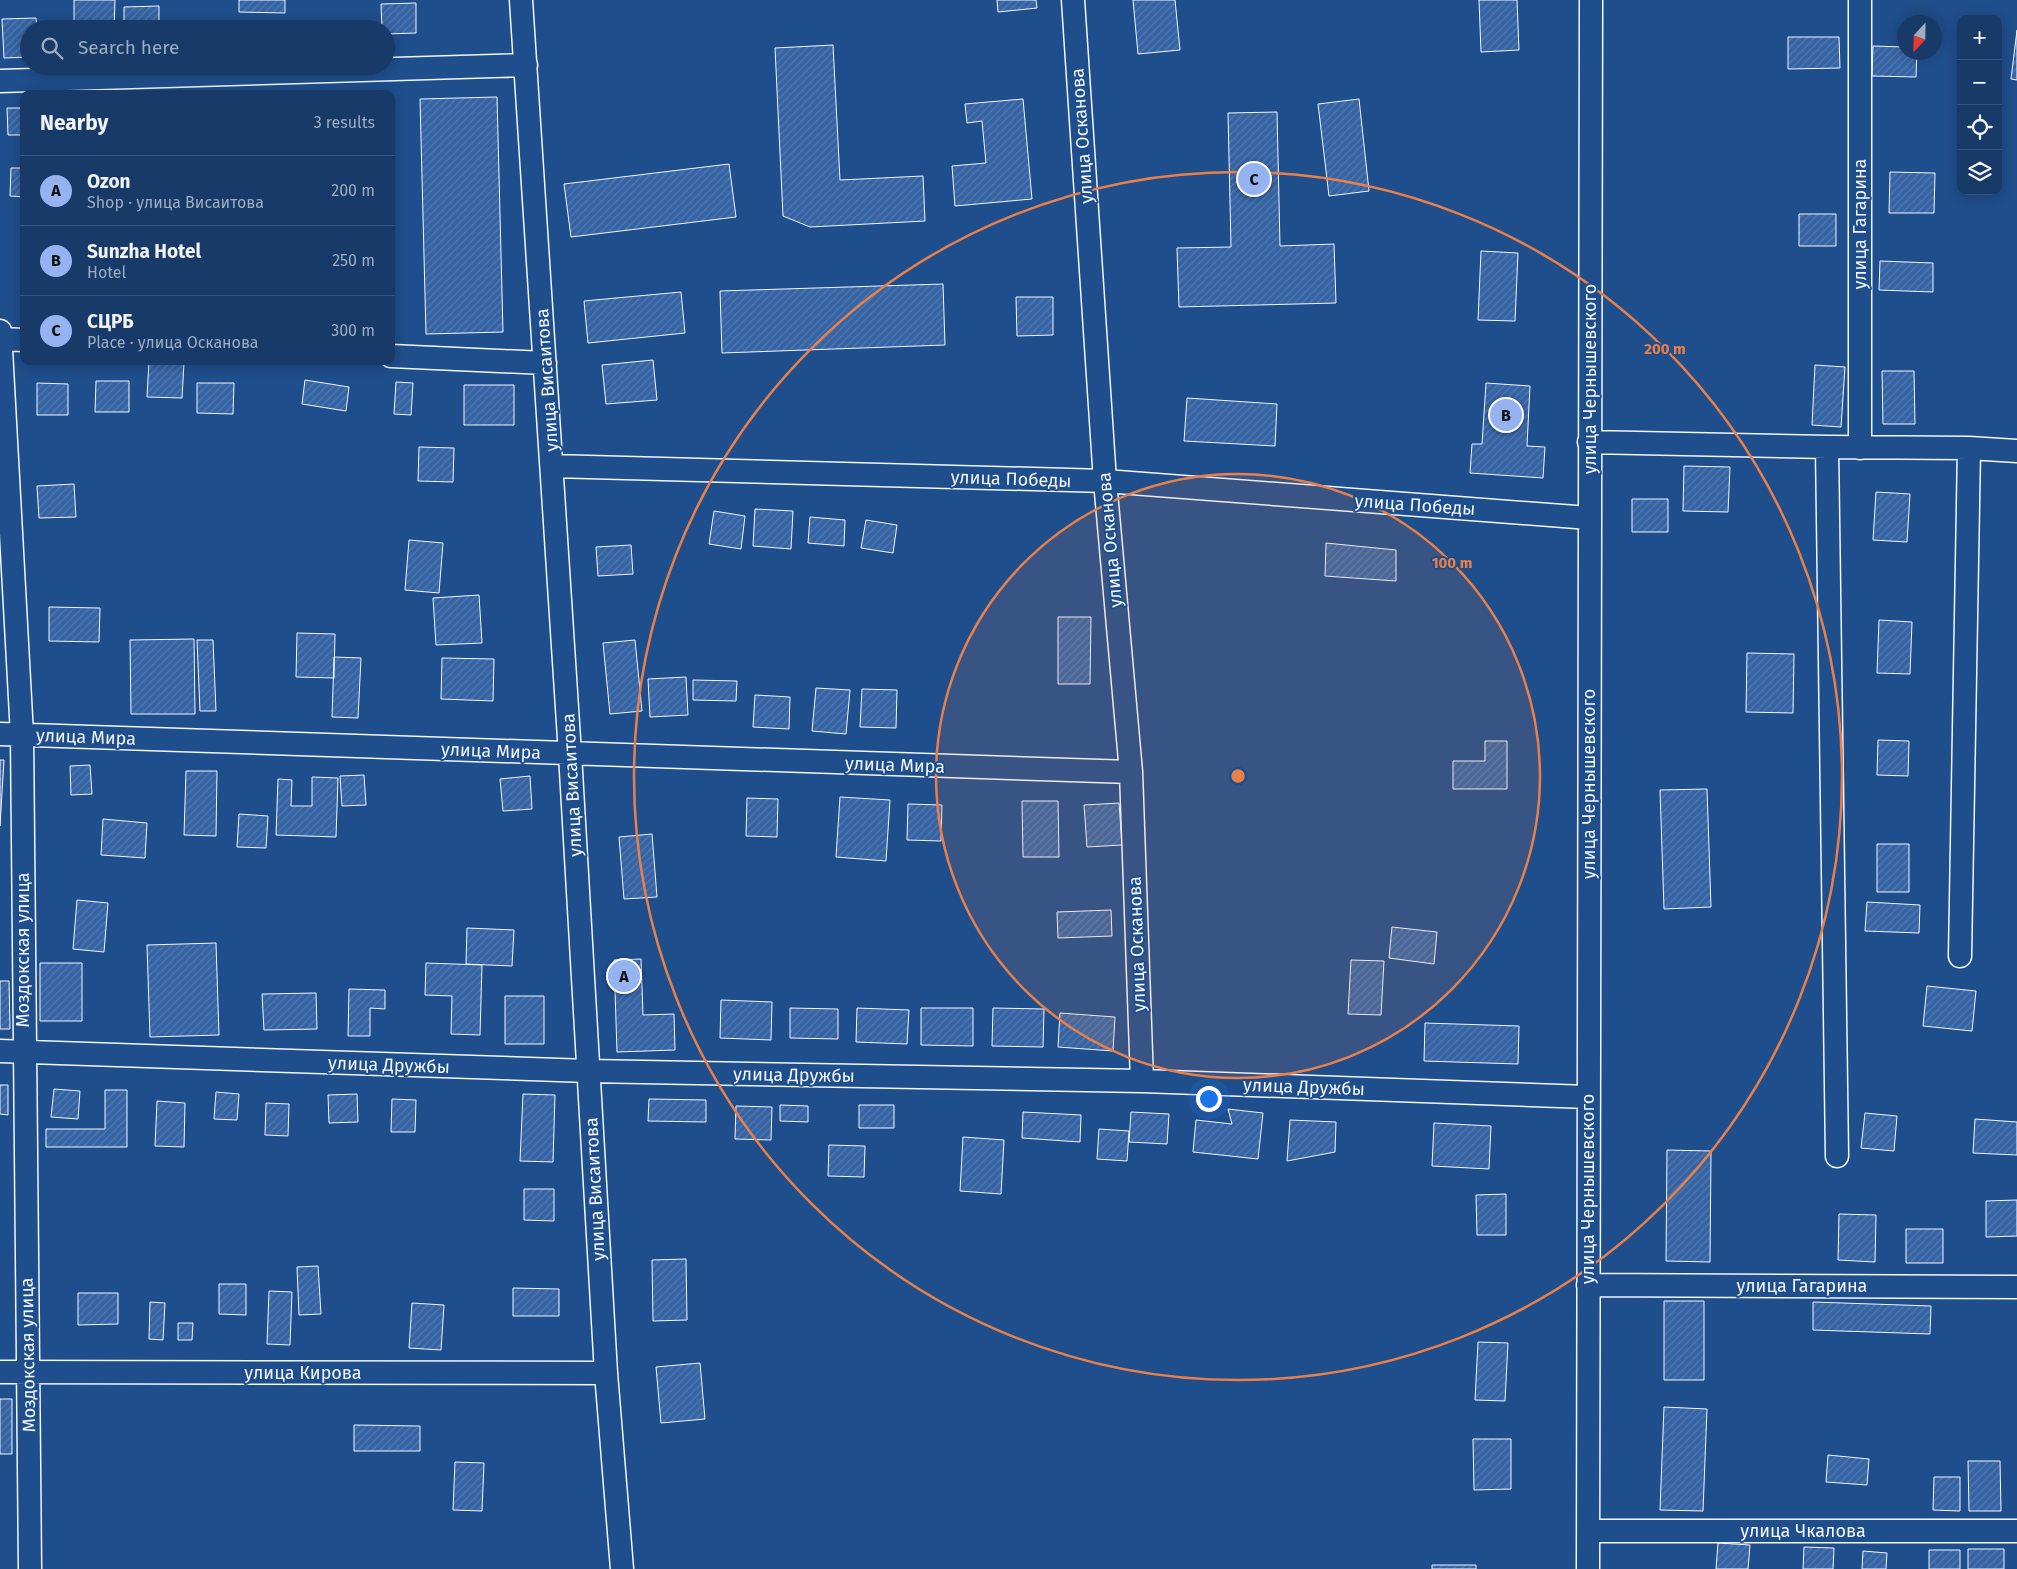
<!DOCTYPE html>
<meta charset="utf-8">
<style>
:root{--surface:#173a69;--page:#244571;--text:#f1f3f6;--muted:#9eadc0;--line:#36547d;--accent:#95b2f1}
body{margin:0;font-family:"Fira Sans",sans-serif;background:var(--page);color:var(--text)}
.controls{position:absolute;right:15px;top:15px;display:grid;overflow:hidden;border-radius:10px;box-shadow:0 2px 12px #0003}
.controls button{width:45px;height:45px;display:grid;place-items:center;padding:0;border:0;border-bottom:1px solid var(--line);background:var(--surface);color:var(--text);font:25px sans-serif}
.compass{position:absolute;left:1897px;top:15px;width:45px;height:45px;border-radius:50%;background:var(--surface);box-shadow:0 2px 12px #0003;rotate:202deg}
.you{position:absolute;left:1208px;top:1098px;width:18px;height:18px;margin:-12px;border:4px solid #fff;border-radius:50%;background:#1a73e8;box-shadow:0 0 0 8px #1a73e833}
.badge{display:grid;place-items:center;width:32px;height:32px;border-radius:50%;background:var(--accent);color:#111;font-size:16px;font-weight:700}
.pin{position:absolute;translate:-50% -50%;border:2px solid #fff;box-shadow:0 1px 5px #0006}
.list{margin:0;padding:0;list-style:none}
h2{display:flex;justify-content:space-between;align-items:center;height:65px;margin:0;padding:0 20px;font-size:21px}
h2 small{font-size:16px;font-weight:400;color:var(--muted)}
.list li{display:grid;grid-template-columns:32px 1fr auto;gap:15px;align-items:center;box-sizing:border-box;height:70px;padding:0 20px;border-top:1px solid var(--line)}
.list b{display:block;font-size:19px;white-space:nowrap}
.list p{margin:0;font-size:16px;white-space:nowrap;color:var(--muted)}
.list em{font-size:16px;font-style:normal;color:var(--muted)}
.icon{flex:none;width:28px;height:28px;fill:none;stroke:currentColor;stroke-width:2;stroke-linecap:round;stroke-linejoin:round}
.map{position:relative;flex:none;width:2017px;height:1569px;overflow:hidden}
.search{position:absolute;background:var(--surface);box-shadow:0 2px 12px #0003;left:20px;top:20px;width:375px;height:55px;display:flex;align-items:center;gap:12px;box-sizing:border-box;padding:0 18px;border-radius:28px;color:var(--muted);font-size:19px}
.panel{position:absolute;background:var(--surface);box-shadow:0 2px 12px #0003;left:20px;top:90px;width:375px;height:275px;border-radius:10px}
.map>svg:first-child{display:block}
</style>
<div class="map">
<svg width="2017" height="1569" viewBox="0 0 2017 1569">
<defs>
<pattern id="building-hatch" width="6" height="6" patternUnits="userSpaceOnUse" patternTransform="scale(1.25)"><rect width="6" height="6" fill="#3563a3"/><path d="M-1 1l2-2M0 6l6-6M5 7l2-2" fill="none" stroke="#537ab1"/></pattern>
</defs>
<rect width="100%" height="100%" fill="#1f4e8c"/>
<path fill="url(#building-hatch)" stroke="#f2f6ff" d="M74,0H115L114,29H74Z
M239,0H285V13L239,12Z
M997,0H1036L1037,8L998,12Z
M1133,0H1175L1180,50L1138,54Z
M1479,0H1517L1519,50L1481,52Z
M416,3V33L386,34V29H382L381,4Z
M159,6V29H124V7Z
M36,18L37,29H29V57L4,58L2,19Z
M2017,30V80L2011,79Z
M1788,37H1839L1840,68L1788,69Z
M833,45L840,180L923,176L925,221L810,227L783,216L775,48Z
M1873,46L1904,47V52H1917L1916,77L1872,76Z
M497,97L503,332L426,334L420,99Z
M1023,99L1032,199L955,206L952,166L986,163L982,121L967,123L965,104Z
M1359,99L1369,191L1329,196L1318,104Z
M7,108H24V135H8Z
M1277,112L1280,246L1334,244L1336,303L1179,307L1177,248L1231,247L1228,113Z
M729,164L736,217L571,237L564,184Z
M11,168H24V197L10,196Z
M1890,172L1935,173L1934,213H1889Z
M1799,214H1836V246H1799Z
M1481,251L1518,253L1515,321L1478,320Z
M1880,261L1933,263V292L1879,290Z
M943,284L945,345L722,353L720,291Z
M681,292L685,333L588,343L584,301Z
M1016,297H1053V335L1017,336Z
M653,360L657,400L606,404L602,365Z
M149,361L184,363L182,398L147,397Z
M1815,365L1845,367L1841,427L1812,425Z
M1882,371H1914L1915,424H1883Z
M305,380L349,387L346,411L302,404Z
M96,381H129V412H95Z
M396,382L413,383L411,415L394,414Z
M37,383L68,384V415H37Z
M197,383H234L233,414L197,413Z
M1486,383L1530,386L1527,446L1545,447L1543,478L1470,473L1472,444H1482Z
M464,385H514V425H464Z
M1187,398L1277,404L1275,446L1184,441Z
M419,447L454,448L453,482L418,481Z
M1684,466L1730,467L1728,512L1683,511Z
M74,484L76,517L39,518L37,486Z
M1876,492L1910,494L1907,542L1873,540Z
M1632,499H1668V532H1632Z
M755,509L793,511L791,549L753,546Z
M714,511L745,516L741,549L709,544Z
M810,517L845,520L844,546L808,543Z
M866,520L897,525L893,553L861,548Z
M409,540L443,543L439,593L405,590Z
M1326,543L1396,550V581L1325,576Z
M631,545L633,574L598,576L596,547Z
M479,595L482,643L436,645L433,598Z
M49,607L100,608L99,642L49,641Z
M1058,617H1091L1090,684H1058Z
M1879,620L1912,622L1910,674L1877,673Z
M297,633L335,634L334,678L296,677Z
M194,639L195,714H131L130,640Z
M197,640H213L216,711H200Z
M635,640L642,711L610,714L603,643Z
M1747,653L1794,654L1793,713L1746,712Z
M334,657L361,658L358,718L332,717Z
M442,658L494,659L493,701L441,699Z
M686,677L688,715L650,717L648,679Z
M693,680L737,681L736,701L693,700Z
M816,688L850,690L846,734L812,731Z
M862,689L897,690L896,728L860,727Z
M755,695L790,697L789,729L753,727Z
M1878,740L1909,741L1908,776L1877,775Z
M1485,741H1507V789H1453V761H1485Z
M0,760H4L0,826Z
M90,765L92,794L71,795L70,766Z
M186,771H217L216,836L184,835Z
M364,775L366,805L342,806L340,776Z
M530,776L532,809L503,811L500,779Z
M312,777L338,778L336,837L276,835L278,779L292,780L291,806H312Z
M1707,789L1711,907L1664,909L1660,790Z
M840,797L890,800L886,861L836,857Z
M747,798L778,799L777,837L746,836Z
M1022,801H1058L1059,857H1023Z
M1119,803L1122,845L1087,847L1084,805Z
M908,804L942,805L941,841L907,840Z
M239,814L268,816L266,848L237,847Z
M103,819L147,823L145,858L101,855Z
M652,834L657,897L624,899L619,837Z
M1877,844H1909V892H1877Z
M77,900L108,903L104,952L73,949Z
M1867,902L1920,905L1919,933L1865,931Z
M1111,910L1112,936L1058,938L1057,912Z
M1392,927L1437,932L1434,964L1389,958Z
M467,928L514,930L512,966L466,964Z
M216,943L219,1035L150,1037L147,945Z
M641,959L643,1015L674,1014L675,1050L617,1052L614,960Z
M1351,960L1384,961L1381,1015L1348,1014Z
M40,963H82V1021H40Z
M426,963L482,965L480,1035L451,1034L452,996L425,995Z
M0,981H9L10,1029H0Z
M1927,986L1976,991L1972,1031L1923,1026Z
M349,989L385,990V1009L370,1008V1036H348Z
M316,993L317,1029L264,1030L262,994Z
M505,996H544V1044H505Z
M721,1000L772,1002L771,1040L720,1038Z
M790,1008L838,1009V1039L790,1038Z
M857,1008L909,1010L907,1044L856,1042Z
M921,1008H973V1046L921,1045Z
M993,1008L1044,1009L1043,1047L992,1046Z
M1060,1013L1115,1017L1113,1051L1058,1047Z
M1425,1023L1519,1026L1518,1064L1424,1061Z
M0,1085H8V1115L0,1114Z
M54,1089L80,1091L78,1119L51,1117Z
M105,1090H127V1147H46V1129H105Z
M216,1092L239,1094L237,1120L214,1119Z
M357,1094L358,1122L329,1123L328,1095Z
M523,1094L555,1095L553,1162L520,1161Z
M392,1099L416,1100L415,1132H391Z
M649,1099L706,1100V1122L648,1121Z
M157,1101L185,1103L184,1147L155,1146Z
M266,1103L289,1104L288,1136L265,1135Z
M780,1105L808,1106V1122L780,1121Z
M859,1105H894V1128H859Z
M736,1106L772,1107L771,1140L735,1139Z
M1228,1109L1263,1113L1258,1159L1193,1152L1196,1120L1232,1124Z
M1023,1112L1081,1115L1080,1142L1022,1138Z
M1131,1112L1169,1114L1167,1144L1129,1142Z
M1865,1113L1897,1116L1894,1151L1861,1148Z
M1975,1119L2017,1122V1155L1973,1153Z
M1290,1120L1336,1122L1335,1152L1287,1161Z
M1434,1123L1491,1126L1489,1169L1432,1166Z
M1099,1129L1129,1131L1127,1161L1097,1159Z
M963,1137L1004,1140L1001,1194L960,1191Z
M829,1145L865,1146L864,1177L828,1176Z
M1667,1150L1711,1151L1710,1262L1666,1261Z
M524,1189H554V1221L524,1220Z
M1506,1194V1235H1477L1476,1195Z
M2017,1200V1236L1986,1237V1201Z
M1839,1214L1876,1215L1875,1262L1838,1260Z
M1906,1229H1943V1263H1906Z
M686,1259L687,1320L653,1321L652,1260Z
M318,1266L321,1314L299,1315L297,1267Z
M219,1284H246V1315L219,1314Z
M513,1288L559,1289V1316H513Z
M269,1291L292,1292L290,1345L267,1344Z
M78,1293H118V1324L78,1325Z
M1664,1301H1704V1380H1664Z
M150,1302L165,1303L163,1340L149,1339Z
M1813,1302L1931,1306L1930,1334L1813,1330Z
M412,1303L444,1305L441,1350L409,1348Z
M178,1323H193L192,1340H178Z
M1478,1342L1508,1343L1505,1401L1475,1400Z
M700,1363L705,1419L661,1423L656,1367Z
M0,1399H12V1454H0Z
M1664,1407L1707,1409L1703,1511L1660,1510Z
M354,1425L420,1426V1451H354Z
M1473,1439H1511V1489L1474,1490Z
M1828,1455L1869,1459L1867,1485L1826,1482Z
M1968,1461H2000L2001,1511H1969Z
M455,1462L484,1463L482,1511L453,1510Z
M1934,1477H1960V1511L1933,1510Z
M1718,1543L1750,1545L1748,1569H1716Z
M1804,1547L1834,1548L1833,1569H1803Z
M1968,1549H2004V1569H1968Z
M1929,1550H1960V1569H1929Z
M1863,1551L1887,1553L1886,1569H1862Z
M1432,1565H1476V1569H1432Z"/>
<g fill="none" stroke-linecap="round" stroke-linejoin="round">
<g stroke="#f2f6ff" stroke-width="25">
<path id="minor" d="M521,0L570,754L606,1373L622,1569
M1073,0L1105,481L1131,772L1142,1081
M0,81L526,65
M0,331L22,735L30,1569
M0,339L24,340
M391,356L545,363
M1589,442L1827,447L1969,448L2017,451
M1827,447L1837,1156
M1860,448V0
M552,466L1105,481L1589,518
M0,734L1131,772
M1960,956L1969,448
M0,1051L588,1071L1142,1081L1588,1097
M1588,1285L2017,1287
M0,1372L606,1373
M1588,1531H2017
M1588,1569L1591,0"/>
</g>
<use href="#minor" stroke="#1f4e8c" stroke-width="22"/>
</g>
<circle cx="1238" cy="776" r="302" fill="#ea8049" fill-opacity=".12"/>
<g fill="none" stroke="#ea8049" stroke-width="2.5">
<circle cx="1238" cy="776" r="302"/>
<circle cx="1238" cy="776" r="604"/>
</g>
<g text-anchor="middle" stroke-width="4" stroke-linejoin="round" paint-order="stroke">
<g font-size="18" fill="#f2f6ff" stroke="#1f4e8c">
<text transform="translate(1082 136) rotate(-94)" y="6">улица Осканова</text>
<text transform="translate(1860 224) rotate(-90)" y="6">улица Гагарина</text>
<text transform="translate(1590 379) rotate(-90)" y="6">улица Чернышевского</text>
<text transform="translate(547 380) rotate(-94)" y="6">улица Висаитова</text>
<text transform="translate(1011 479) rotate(2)" y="6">улица Победы</text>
<text transform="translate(1415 505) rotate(4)" y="6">улица Победы</text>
<text transform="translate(1110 540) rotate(-95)" y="6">улица Осканова</text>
<text transform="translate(86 737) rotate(2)" y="6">улица Мира</text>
<text transform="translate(491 751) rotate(2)" y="6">улица Мира</text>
<text transform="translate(895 765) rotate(2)" y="6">улица Мира</text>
<text transform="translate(1589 784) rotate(-90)" y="6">улица Чернышевского</text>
<text transform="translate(572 785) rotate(-93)" y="6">улица Висаитова</text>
<text transform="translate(1137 944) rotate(-92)" y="6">улица Осканова</text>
<text transform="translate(23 950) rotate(-90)" y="6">Моздокская улица</text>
<text transform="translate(389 1065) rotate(2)" y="6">улица Дружбы</text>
<text transform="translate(794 1075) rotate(1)" y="6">улица Дружбы</text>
<text transform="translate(1304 1087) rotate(2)" y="6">улица Дружбы</text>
<text transform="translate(595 1189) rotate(-93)" y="6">улица Висаитова</text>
<text transform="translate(1588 1189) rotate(-90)" y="6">улица Чернышевского</text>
<text x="1802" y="1292">улица Гагарина</text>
<text transform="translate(28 1355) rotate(-91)" y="6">Моздокская улица</text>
<text x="303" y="1379">улица Кирова</text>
<text x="1803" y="1537">улица Чкалова</text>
</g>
</g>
<circle cx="1238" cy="776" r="8" fill="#ea8049" stroke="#1f4e8c" stroke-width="2.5"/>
<g font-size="15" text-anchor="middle" font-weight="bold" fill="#ea8049" stroke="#1f4e8c" stroke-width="4" stroke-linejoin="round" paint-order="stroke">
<text x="1665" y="354">200 m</text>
<text x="1452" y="568">100 m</text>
</g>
</svg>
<div class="controls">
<button>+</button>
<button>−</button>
<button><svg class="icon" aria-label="locate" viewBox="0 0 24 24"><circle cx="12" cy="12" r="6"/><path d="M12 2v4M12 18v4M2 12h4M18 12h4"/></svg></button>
<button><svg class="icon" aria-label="layers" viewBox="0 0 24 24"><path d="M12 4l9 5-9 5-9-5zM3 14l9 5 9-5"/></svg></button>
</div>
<svg class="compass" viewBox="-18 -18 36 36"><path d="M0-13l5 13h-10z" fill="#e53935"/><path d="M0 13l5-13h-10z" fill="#9eadc0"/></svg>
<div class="you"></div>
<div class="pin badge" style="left:624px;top:976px">A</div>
<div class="pin badge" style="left:1506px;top:415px">B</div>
<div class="pin badge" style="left:1254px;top:179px">C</div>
<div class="search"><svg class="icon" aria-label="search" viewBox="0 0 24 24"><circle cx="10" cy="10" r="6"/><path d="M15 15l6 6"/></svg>Search here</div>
<section class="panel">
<h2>Nearby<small>3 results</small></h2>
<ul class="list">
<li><span class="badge">A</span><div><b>Ozon</b><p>Shop · улица Висаитова</p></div><em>200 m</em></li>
<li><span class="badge">B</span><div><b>Sunzha Hotel</b><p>Hotel</p></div><em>250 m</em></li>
<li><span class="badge">C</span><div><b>СЦРБ</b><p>Place · улица Осканова</p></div><em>300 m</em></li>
</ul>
</section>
</div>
